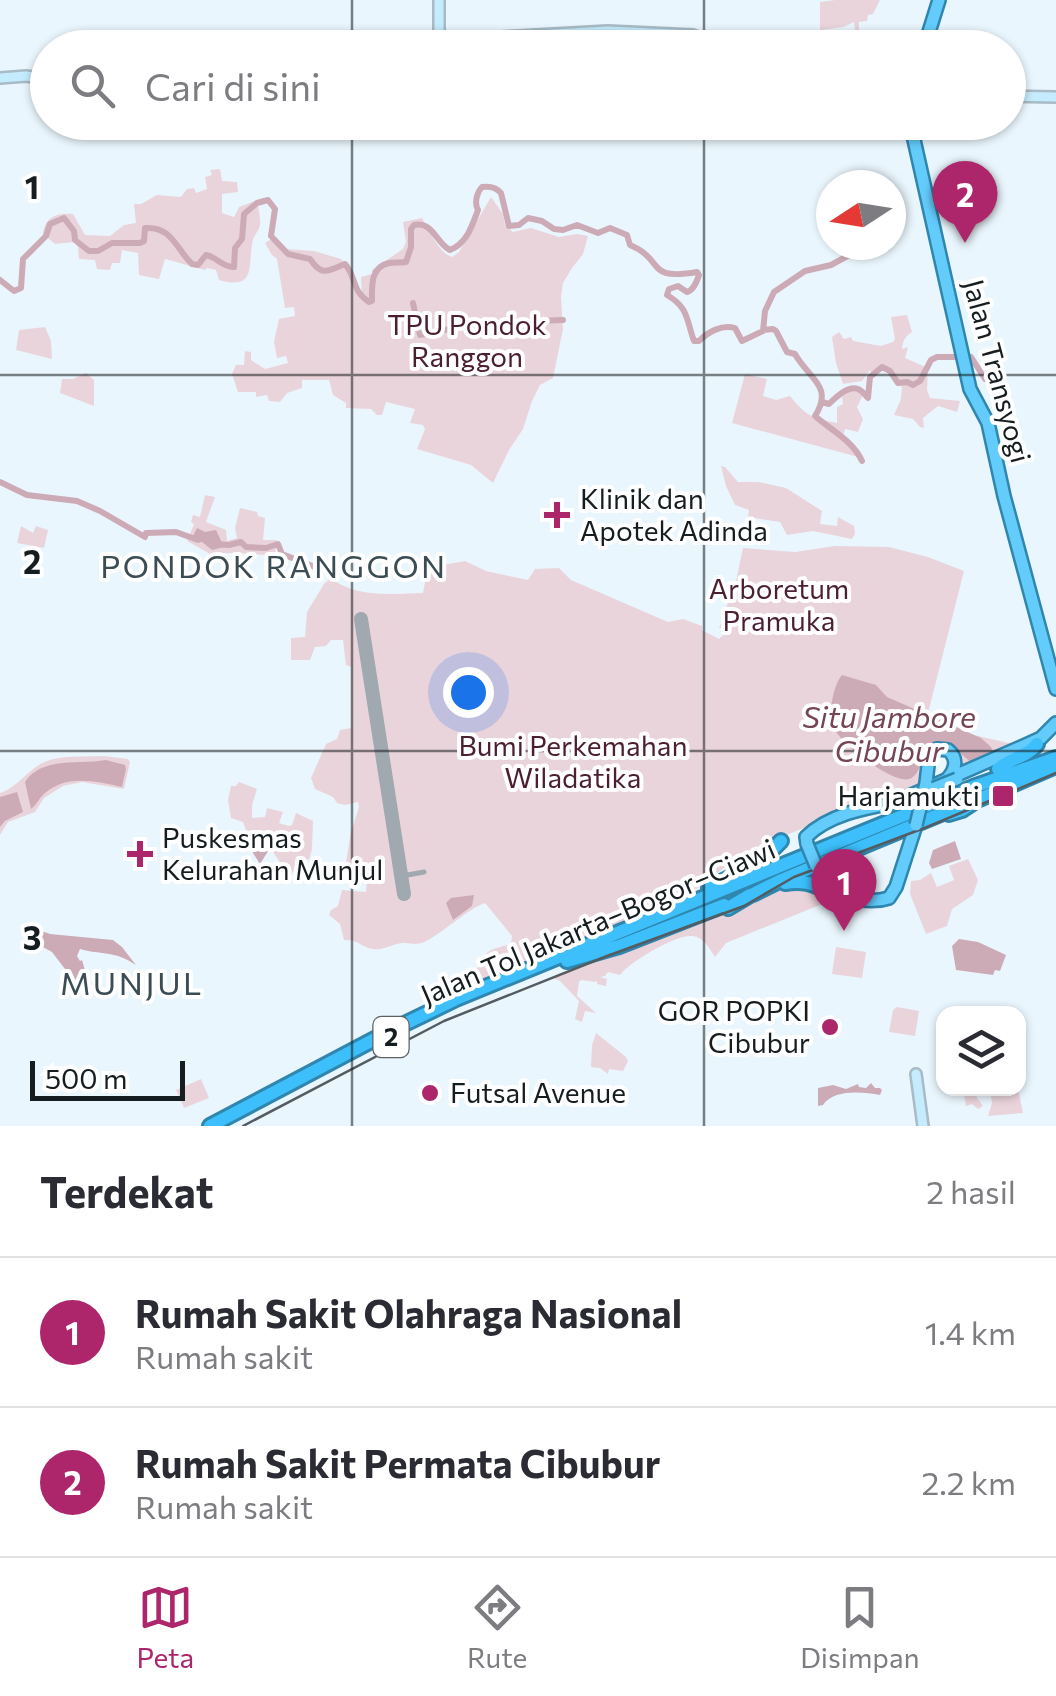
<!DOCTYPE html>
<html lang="id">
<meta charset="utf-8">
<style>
:root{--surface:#fff;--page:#f2f2f3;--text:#2b2b33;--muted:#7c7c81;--line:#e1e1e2;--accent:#ad266b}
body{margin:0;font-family:Commissioner,sans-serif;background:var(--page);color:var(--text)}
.controls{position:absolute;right:30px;bottom:30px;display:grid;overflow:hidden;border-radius:20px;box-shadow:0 2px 8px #0004}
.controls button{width:90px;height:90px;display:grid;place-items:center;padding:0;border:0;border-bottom:2px solid var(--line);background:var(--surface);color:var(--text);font:50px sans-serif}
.compass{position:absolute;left:816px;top:170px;width:90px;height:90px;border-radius:50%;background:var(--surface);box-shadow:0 2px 8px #0004;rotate:258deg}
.scale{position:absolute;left:30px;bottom:25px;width:155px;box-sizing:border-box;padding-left:10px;border:5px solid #161d21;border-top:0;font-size:28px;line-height:35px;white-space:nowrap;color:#161d21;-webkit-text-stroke:8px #fff;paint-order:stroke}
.you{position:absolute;left:468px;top:692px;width:35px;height:35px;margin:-25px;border:8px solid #fff;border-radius:50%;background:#1a73e8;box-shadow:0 0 0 15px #1a73e833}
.badge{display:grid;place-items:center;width:65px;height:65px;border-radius:50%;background:var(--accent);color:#fff;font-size:32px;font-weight:700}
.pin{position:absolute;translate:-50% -82px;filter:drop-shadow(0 2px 5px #0008)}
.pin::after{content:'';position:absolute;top:52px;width:35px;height:30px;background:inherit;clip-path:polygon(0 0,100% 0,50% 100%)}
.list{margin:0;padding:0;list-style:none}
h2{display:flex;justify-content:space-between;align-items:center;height:130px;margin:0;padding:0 40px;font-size:42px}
h2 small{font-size:32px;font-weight:400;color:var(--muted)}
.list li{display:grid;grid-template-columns:65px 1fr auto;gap:30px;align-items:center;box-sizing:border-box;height:150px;padding:0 40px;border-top:2px solid var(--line)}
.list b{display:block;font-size:38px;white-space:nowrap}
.list p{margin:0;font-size:32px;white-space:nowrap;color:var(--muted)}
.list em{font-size:32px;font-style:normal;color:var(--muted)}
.icon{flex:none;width:55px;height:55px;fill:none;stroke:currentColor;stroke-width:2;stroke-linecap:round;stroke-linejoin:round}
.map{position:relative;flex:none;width:1056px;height:1126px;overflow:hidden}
.search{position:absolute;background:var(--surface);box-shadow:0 2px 8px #0004;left:30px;right:30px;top:30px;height:110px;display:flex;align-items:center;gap:25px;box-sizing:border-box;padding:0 35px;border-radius:55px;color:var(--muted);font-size:38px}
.sheet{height:430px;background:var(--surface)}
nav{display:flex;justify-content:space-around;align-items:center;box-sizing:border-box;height:140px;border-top:2px solid var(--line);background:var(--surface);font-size:28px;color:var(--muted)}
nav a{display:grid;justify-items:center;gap:5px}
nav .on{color:var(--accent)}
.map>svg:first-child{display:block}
</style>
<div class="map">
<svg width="1056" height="1126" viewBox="0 0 1056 1126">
<rect width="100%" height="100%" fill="#eaf6fd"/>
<path fill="#ead4dc" d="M835,0H880L873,14L868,15L867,21L859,22V30H855L854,22L843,27L820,30V2Z
M220,169L222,181L237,182L238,192L222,194V213L234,217L239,207L257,200C258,207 261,218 260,225C259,231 254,235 253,240C247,264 258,291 219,280L216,270L207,268L205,270L165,259L159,279L139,275L138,253L122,250L120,263H112L110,270L97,269L95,260L79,259L78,247L74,242L55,244L43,234C45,217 56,213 73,214L85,235L110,236L124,225L136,223L134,204H141L157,195L181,197L187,189L194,188L196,193L207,189L205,177L212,175L210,170Z
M491,197L503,214L505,225L513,232L531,228L559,237L577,234L588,236L583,254L572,268L563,283L561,297L563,329L553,378L540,385L532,401L523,429L509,450L493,483L471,465L417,449L425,429L423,425L410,423L415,409L386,402L382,415H377L371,409L346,408V403L333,395L329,380H302V388L287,393L280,402L269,401L267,395L256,397V392H238L232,374L236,365H244L245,351L251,352V360L265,369L288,363L286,356L277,358L274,342L279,319L295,316L294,307L285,308L277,259L272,255L265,243L273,238L286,249L314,251L341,259L353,271L354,290L362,299L361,277L372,274V270L403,249L406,242L403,222L422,218C430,231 438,252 452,257L459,252Z
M907,315L912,332C904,337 903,342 902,349L908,347L905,358L928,368L927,390L930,398L960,401L957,412L938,406L923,418L924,428L920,427L913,419L894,415L901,399L902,387L894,381L890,372L883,369L872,377L870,370L862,381L843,384L836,363L832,337L839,332L844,339L851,337L853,341L881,346L893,342L895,339L891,317Z
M45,327L51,341L52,359L16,350L19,330Z
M86,373L94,380V406L60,393L62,379H73Z
M745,374L767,379L763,396L776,400L790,396C806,416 812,418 837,423V407L843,404L842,397L850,390H859L863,395L857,407L863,419L858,432L845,429L842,439L855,449L858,457L732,423Z
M721,466L725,467L738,482H758L786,488L822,511L820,524L837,526L838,517L854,526L855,534L852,539L813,531L787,535L780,522L748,517L749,510L735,505L726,486Z
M205,495L215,497L206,522L226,530L227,541L237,538L235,528L240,508L257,512L258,516L265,518L263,540H277L275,555C253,556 233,550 212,555L187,541L194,524L191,522L193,515L200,517Z
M21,526L33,533L36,526L48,530L44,548L17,543Z
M835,546L889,547L928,557L964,571L928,713L974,735L1038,750V753L969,769L950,777L956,760L937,748L923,787L839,814L769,842L729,864L698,888L672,903L505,969L469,986L470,976C480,969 480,958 488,952C494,948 504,946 511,944L512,936L485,903C469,908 444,932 426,941C417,946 412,943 404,943C393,943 384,951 373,949C360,947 359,939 344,940L340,924L329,915L331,910L338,906L342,890L366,892L368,871L345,868L351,832L359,807L358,802L345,805L337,803L333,797L315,789L311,778L326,744L337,739L340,730L351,728V667L346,665L343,640H331L326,646L315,647L310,660H291V638L305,637L307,612L324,584L331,578C355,598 394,594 423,593L427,572L437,566L465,561L486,571L528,580L535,569L559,568L571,580L668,622L683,619L702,626V630L719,639L728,630L719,628L736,581L743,548L795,552Z
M104,756L128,759L130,762L124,789L82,782L63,786L44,798L35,812L8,822L0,835V793C19,787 28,768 47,761C63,755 86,757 104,756Z
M239,782L257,789L252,805V818L265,817L267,808L283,812L279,823L289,826L292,825L296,813L313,821L312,849L309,860L306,859L302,865L296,866L290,877L260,833H247L243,822L231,818L228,800L231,786H236Z
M968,859L978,880L973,895L952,909L947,926L926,934L910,894L911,881L920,880L931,873L937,887L954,880L949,866Z
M786,887L827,891V902L726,943L715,957C709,948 704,937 692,936C676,934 628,963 620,975L608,972L605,976L600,977L607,979L606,986L597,984V980L596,982L581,980L579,982L577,996L596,1013L585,1011L582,1022L575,1019L579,1001L560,981L553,978L686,928Z
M836,947L866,952L862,978L832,974Z
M897,1007L919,1011L915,1036L889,1032L893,1010Z
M596,1033L626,1057L628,1061L623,1071L609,1069L608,1074L600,1068L591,1067L592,1045Z
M201,1079L209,1098L184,1108L176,1090Z
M963,1089H1018L1023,1113L988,1116L992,1103L990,1089L976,1091L977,1098L983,1106L978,1109L972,1104L966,1106Z"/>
<path fill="#ccabb7" d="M197,528L205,532L216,530L224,547L212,550L202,542H195L192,538Z
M842,675L876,685L887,697L981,738L991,747L993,754L973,764L954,748L936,743C922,752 921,776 909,779C892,784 840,743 833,727C828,714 833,685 842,675Z
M106,760L125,765L126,769L122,787C95,781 63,773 41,797C38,801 35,806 31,809L25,782C42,756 79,765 106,760Z
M17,792L23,812L5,821L0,827V797Z
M249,833H260L270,848L260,864L253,853Z
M955,841L961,859L932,869L929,863L933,850Z
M474,895L472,906L453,920L446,903L451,898Z
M31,927L50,934L113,940L122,947L136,965C114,950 100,955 80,949L77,956L80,961L82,960L88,981H91L92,984L88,990H81L52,952L28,939Z
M959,939L978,942L1006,955L1000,971L995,970L993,975L956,970L952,946Z
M871,1083L875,1088H880L882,1090L880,1095C862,1092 834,1089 823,1105L818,1106V1088L833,1085L846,1089L858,1084L859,1087L866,1088Z"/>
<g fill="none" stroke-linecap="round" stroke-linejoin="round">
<path stroke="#ccabb7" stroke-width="6" d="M0,280L14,291L21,288L23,259L46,236L50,224L64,218L74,231L75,240L89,251H98L112,243H140L144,241L145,228C172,226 176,249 192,264L198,265L206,255C217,257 222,267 234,267L235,248L242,239L244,214L257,203L268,200L275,209L271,236L288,254L310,259C322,277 328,271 345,264C357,278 351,290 369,302L372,301C372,287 370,267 389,263C394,262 400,263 406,262L411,247V229L414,225C433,221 436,243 450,250C467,243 472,226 478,210C474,203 477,192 482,187C489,186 496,187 501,193L509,226L519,225L528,218L542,221L554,229L563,230L577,225L598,233L610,228L627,235L630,245C666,260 644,281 697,272L699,275C697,281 694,290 687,292L678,286L669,289L667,295C689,308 686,319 694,341H699C708,332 722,324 735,328L742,341L763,331L765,311L774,292L805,271L831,265L851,254L870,249L873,245
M413,303L420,335L478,323L563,320
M763,330L773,329L776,331L787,352L795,354C809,379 834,386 815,416C832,431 852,440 862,461
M971,357L985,379L989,376L997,358
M822,402L829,404C835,398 848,385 858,389C863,391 865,395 868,398L870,377L882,367L890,371L898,383L907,382L913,385L920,381L931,360L937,357H961
M0,482L27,495L77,501L100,511L145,537L146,533L176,532L198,540
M214,544L229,545L241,542L246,547L266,548L278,544L282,554L325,571"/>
<path stroke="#9fa9af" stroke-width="5" d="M402,876L424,872"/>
<path stroke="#9fa9af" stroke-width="14" d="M361,619L404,894"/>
<g stroke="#a8bbc6" stroke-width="14">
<path id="secondary" d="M439,0V43
M422,48L439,43L481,38L608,31L693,35L729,48
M0,78L26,76L48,79
M1008,96L1056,97
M916,1074L923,1126"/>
</g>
<g stroke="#2f86ae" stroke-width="16">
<path id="trunk" d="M924,48L939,0
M910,122L970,389L988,423L1004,496L1056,689
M926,783L929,757L937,749L948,750C958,758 956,769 948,778
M807,844L806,837C828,815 864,808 893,803L1021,747L1041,738L1056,723
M816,866C817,869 821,880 823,882C836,899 870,904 889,898L896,887L916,825"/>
</g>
<g stroke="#2f86ae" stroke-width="18">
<path id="motorway" d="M998,769C1010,758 1028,757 1037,744
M893,803L912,797H929
M949,814L962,810L977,800L1056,766
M739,873L763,859L781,841
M785,883C812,879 817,888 840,895
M709,888L735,875
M753,894L779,881L955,808
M728,908L750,895
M567,961L619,946L724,905
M210,1126L388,1032L456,999L973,787L1056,758"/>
</g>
<use href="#secondary" stroke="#c4ecfe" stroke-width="9"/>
<use href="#trunk" stroke="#63ccfb" stroke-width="11"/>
<use href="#motorway" stroke="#3cbffa" stroke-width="12"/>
<path stroke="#545c61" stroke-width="2.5" d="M243,1126L444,1021L607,956L744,906L794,877L927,827L1056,773"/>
<g stroke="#2f86ae" stroke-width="16" stroke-linecap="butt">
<path id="trunk-bridge" d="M923,798L932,789L957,779
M916,825L926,783
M807,844L816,866"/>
</g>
<use href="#trunk-bridge" stroke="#63ccfb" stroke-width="11"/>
</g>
<path fill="none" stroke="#161d21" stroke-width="2.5" stroke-opacity="0.55" d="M352,0V48M704,0V48M352,122V1126M704,122V1126M0,375H1056M0,751H1056"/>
<g fill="#ad266b" stroke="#fff" stroke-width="4">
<path d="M552 500h10v10h10v10h-10v10h-10v-10h-10v-10h10z"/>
<rect x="991" y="784" width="24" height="24" rx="5"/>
<path d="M135 839h10v10h10v10h-10v10h-10v-10h-10v-10h10z"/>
<circle cx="830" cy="1027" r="10"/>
<circle cx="430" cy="1093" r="10"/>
</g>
<g text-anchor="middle" stroke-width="8" stroke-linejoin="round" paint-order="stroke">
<rect fill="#fff" stroke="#5c6164" stroke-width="2.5" x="373.5" y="1017" width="35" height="40" rx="8"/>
<g font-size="25" font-weight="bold" fill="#161d21">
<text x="391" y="1046">2</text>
</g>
<g font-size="28" fill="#4b1e32" stroke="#fff">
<text x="467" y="335">TPU Pondok<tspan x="467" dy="32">Ranggon</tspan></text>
<text x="779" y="599">Arboretum<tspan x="779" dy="32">Pramuka</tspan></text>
<text x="573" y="756">Bumi Perkemahan<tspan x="573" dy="32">Wiladatika</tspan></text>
</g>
<g font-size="28" fill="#161d21" stroke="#fff">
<text transform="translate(997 371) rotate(75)" y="10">Jalan Transyogi</text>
<text transform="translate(598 922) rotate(-23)" y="10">Jalan Tol Jakarta–Bogor–Ciawi</text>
</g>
<g font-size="28" fill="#161d21" stroke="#fff" text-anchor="start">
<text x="580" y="509">Klinik dan<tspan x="580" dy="32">Apotek Adinda</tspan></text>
<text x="980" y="806" text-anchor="end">Harjamukti</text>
<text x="162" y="848">Puskesmas<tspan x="162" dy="32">Kelurahan Munjul</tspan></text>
<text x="810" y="1021" text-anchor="end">GOR POPKI<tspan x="810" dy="32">Cibubur</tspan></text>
<text x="450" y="1103">Futsal Avenue</text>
</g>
<g font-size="30" font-style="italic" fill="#744457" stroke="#fff">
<text x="889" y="728">Situ Jambore<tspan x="889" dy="34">Cibubur</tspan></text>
</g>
<g font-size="32" letter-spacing="2.5" fill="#3b4c55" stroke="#fff">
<text x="274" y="578">PONDOK RANGGON</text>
<text x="132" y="995">MUNJUL</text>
</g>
</g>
<g font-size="32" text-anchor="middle" font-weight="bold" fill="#161d21" stroke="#fff" stroke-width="8" stroke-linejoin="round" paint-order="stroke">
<text x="32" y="199">1</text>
<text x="32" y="574">2</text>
<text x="32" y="950">3</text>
</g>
</svg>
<div class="controls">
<button><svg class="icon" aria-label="layers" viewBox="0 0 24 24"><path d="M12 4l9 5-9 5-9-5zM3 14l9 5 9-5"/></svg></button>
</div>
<svg class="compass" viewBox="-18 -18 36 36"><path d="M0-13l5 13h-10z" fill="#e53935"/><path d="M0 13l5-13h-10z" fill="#7c7c81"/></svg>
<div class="scale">500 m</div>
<div class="you"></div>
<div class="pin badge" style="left:844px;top:931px">1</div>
<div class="pin badge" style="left:965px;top:243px">2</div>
<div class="search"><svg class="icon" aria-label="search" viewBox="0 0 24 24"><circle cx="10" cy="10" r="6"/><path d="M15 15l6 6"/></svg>Cari di sini</div>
</div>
<section class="sheet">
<h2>Terdekat<small>2 hasil</small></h2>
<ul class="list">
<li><span class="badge">1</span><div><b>Rumah Sakit Olahraga Nasional</b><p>Rumah sakit</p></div><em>1.4 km</em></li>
<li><span class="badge">2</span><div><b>Rumah Sakit Permata Cibubur</b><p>Rumah sakit</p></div><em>2.2 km</em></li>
</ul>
</section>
<nav>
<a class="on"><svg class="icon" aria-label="map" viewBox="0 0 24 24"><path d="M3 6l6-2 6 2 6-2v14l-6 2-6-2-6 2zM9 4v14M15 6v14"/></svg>Peta</a>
<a><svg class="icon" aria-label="directions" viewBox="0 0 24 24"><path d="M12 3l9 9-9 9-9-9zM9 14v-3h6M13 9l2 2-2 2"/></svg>Rute</a>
<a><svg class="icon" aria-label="saved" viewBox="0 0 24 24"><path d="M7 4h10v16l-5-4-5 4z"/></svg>Disimpan</a>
</nav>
